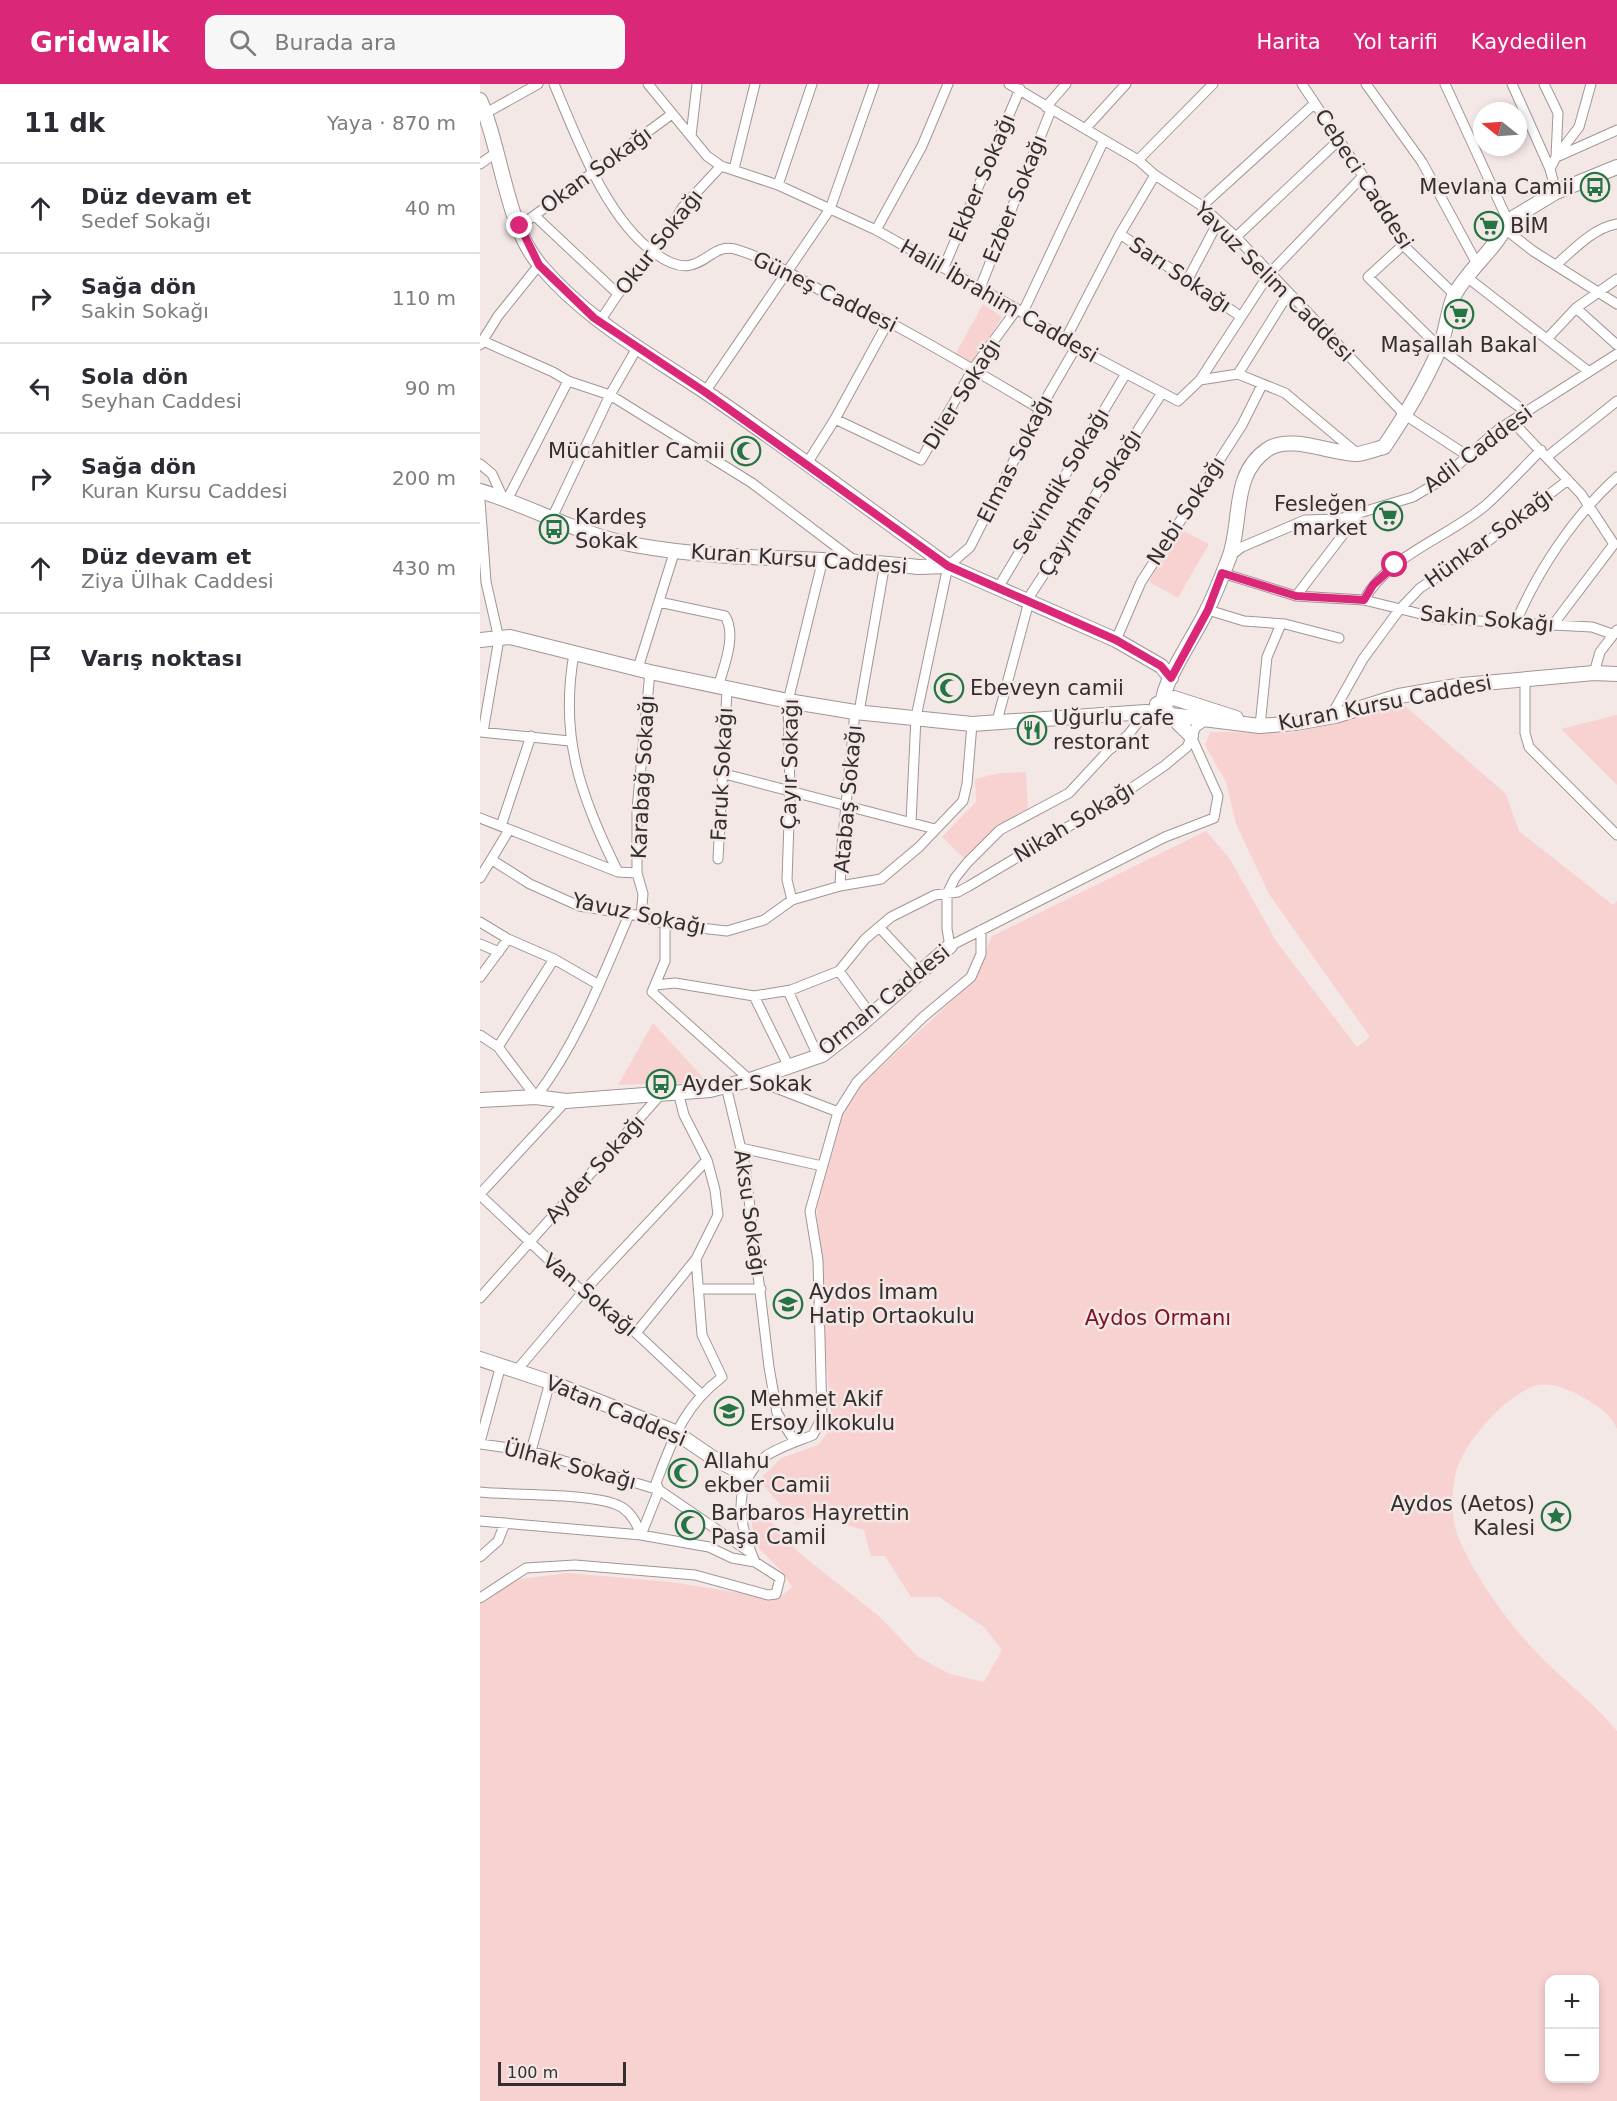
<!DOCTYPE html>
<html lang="tr">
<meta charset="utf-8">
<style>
:root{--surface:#fff;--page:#f7f7f7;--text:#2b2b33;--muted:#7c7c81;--line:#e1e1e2;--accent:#db2777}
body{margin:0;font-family:"DejaVu Sans",sans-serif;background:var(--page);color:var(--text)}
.controls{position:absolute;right:18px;bottom:18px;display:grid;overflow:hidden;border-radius:12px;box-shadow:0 3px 9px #0003}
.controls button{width:54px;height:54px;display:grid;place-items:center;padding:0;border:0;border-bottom:2px solid var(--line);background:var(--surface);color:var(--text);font:30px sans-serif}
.compass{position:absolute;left:993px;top:18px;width:54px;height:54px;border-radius:50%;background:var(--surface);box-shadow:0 3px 9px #0003;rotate:287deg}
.scale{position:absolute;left:18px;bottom:15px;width:128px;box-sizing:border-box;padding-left:6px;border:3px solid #342f2f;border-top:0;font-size:16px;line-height:21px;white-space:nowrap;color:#342f2f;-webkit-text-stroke:4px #f4e8e7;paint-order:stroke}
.stop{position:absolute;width:18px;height:18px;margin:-14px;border:4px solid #db2777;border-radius:50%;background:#fff}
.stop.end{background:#db2777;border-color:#fff;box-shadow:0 2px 6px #0008}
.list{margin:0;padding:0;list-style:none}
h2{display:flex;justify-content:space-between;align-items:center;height:78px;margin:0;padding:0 24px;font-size:26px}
h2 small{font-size:20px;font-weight:400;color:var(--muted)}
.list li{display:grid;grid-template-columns:39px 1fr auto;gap:18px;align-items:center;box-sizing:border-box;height:90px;padding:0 24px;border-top:2px solid var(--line)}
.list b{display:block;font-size:22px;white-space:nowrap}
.list p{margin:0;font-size:20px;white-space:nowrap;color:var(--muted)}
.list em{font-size:20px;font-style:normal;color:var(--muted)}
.icon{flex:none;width:33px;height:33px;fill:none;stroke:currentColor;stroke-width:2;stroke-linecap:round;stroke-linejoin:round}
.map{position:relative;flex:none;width:1137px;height:2017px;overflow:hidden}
header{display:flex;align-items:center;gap:36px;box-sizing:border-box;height:84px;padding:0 30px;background:var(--accent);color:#fff}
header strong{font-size:28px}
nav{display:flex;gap:33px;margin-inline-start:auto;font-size:21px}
.search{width:420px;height:54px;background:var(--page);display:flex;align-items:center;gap:15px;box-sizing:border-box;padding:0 21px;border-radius:12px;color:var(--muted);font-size:22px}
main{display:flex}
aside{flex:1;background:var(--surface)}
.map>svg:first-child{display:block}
</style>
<header>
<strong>Gridwalk</strong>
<div class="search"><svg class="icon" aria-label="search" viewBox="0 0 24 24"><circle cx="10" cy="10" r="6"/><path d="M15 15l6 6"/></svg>Burada ara</div>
<nav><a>Harita</a><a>Yol tarifi</a><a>Kaydedilen</a></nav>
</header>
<main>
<aside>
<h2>11 dk<small>Yaya · 870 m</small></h2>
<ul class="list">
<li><svg class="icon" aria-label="ahead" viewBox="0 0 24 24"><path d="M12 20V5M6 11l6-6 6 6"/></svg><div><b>Düz devam et</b><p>Sedef Sokağı</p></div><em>40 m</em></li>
<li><svg class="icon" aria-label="right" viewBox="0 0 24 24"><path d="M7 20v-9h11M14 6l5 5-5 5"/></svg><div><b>Sağa dön</b><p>Sakin Sokağı</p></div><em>110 m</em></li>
<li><svg class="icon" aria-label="left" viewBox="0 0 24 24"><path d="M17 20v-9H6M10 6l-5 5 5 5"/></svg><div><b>Sola dön</b><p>Seyhan Caddesi</p></div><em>90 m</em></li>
<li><svg class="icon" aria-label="right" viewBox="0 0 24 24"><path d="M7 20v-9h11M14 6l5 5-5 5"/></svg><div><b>Sağa dön</b><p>Kuran Kursu Caddesi</p></div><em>200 m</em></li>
<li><svg class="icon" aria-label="ahead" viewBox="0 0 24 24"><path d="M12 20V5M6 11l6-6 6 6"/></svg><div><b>Düz devam et</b><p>Ziya Ülhak Caddesi</p></div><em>430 m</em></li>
<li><svg class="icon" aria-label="arrive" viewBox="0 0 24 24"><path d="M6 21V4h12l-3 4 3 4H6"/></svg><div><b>Varış noktası</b></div></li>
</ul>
</aside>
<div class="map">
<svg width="1137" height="2017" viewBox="0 0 1137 2017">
<rect width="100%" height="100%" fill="#f4e8e7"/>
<path fill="#f7d2d1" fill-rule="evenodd" d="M503,220L522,233L492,282L475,271Z
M698,444L729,460L698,514L669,498Z
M924,621L1026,710L1039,747L1133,821L1137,817V1345C1130,1330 1122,1325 1109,1317C1096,1308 1074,1298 1058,1301C1028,1308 983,1359 976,1388C971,1408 971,1436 979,1455C997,1497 1035,1549 1068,1580C1091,1602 1116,1622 1137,1647V2017H0V1515L40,1495L88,1489L191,1498L298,1515L312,1503C292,1466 269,1475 272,1425L279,1424L317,1467L400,1533L438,1573L470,1590L504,1598L522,1566L504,1543L459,1513H431L405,1472H391L384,1446L333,1432L317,1440L279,1396L301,1374L338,1361L352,1343L339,1187L337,1123L368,1014L494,896L512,852L726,747L750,775L796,857L877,963L890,953L789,810L756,740L746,698L725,661L730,648L811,649ZM1070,1896H1114V1994H1070Z
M1137,631V701L1081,645Z
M546,688L548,725C522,736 505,755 485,775L462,753L496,718L495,695L520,689Z
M173,939L227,998L138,1001Z"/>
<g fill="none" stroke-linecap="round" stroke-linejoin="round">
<g stroke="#a19595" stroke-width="11">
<path id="street" d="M74,0C97,54 126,135 176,170C222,203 226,155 258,166C297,178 331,203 368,221C384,229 402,234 418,243C466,269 513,297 560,325
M168,0L227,72L241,82L298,101L396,146L537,225L596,263L698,317L720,296L758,290L805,309L878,370
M529,0L658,76L675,91L722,122L756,153L925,331L988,372
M822,0L883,92L923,161L975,211
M886,0L942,78L996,178
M965,0L1028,137
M1032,0L1070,85
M1064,0L1078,29L1076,73L1070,85L1076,108
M566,23L586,0
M6,29L58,0
M605,45L646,0
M211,52L217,0
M1079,72L1137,46
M1076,73L1099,43L1111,0
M658,76L733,0
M0,80L17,68
M254,85L275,0
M298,101L332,0
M722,122L834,20
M55,132L138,210
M40,142L192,30
M1025,145L1053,167L1137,220
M396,146L442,62L468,0
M640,150L760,232
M756,153L858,57
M923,161L888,193L960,264L1046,328
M1076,181C1093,166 1113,144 1137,140
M464,183L540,5
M988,194L1108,287
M708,195L738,138
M500,204L571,26
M1096,224L1137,261
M543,228L624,56
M120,237L138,210L174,169L203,123L241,82
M1067,255L1096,224L1137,195
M585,256L640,150L675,91
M3,257L73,288L88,297L130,311L272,399L375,477
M0,261L18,232L59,181
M758,290L808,210
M720,296L789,190L883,92
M225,308L350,125L394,0
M355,335L441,376L493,285L537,225
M1032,337L1101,410L1134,460L1072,542
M1068,372L1137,317
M0,380L12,390L23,414
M326,381L355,335L408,238
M0,416L6,498L19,555L3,648
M27,416L88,297
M71,436L130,311L157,264
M750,472L762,463L825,436L859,435L933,413L958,398L1019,345L1137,270
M742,489L816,512L884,516L961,535L1112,543L1132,550
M518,504L645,291
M816,512L878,431
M884,516C910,470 967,454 1006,421C1025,404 1043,384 1061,366
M179,518L245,532C257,551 244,582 238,603
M728,526L764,537L805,540L859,554
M1035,540C1058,486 1093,433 1137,393
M636,556L661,498L762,341L782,301
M94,570C79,653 101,714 138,788
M158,584L195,466
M1114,589L1120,568L1137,546
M1045,595V649L1049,663L1137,751
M379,628L405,479
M666,628L648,651L628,667L589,709L520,746L487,779L475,794L467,810V845L470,862L685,753L734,734L738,712L711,652
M851,632L883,575L919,526L940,504L986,474L1088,396
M517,637L551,510L682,309
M780,642L787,573L801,540
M0,648L90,657
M241,689L455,745
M0,734L138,788L157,789
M431,738L436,633L468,482L490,463L560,325L596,263
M21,742L51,652
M238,775L247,606
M12,776L50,800L99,822L161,832L185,840L247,847L284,836L312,816L360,802L401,795L439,763L483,717L487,700L492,640
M0,794L29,746
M360,802L362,762L375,628
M312,816L307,796L310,709L308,617L343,475
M161,832L163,810L157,789V725L170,588
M0,838L28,855L74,875L119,901
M185,840V877L172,908L270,996
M399,843L441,888
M0,860L19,868
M359,887L391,931
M0,893L28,855
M175,901L195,899L274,912L311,906L359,887L385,855L411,833L455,811L478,808L489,802L643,710L684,682L707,663L716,643L725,637
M308,907L338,972
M274,912L309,983
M0,951L18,963L56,1013C98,958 122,893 149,831
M18,963L74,875
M273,995L358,1028
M246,1002L265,1082L289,1283L297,1329L315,1358
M198,1008L204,1031L227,1076L235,1106L238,1131L216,1175L222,1251L242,1293C203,1323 193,1355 176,1399L179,1406L271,1469
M261,1064L342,1082
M0,1110L86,1017
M0,1111L103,1208L156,1249L220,1309
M221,1205H281
M0,1214L182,1009
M156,1249L216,1175
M37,1286L103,1208L227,1076
M0,1358L21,1281
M0,1360L51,1367L179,1406L161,1451
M51,1367L70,1298
M0,1408C32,1412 121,1408 143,1424C153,1431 157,1441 161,1451
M0,1437L161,1451L229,1463L252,1474L275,1478L300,1494L296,1510L288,1511L215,1491L95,1481L46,1484L0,1514
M0,1473L18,1457L25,1439
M275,1478C259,1441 250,1401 286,1372C299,1363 318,1357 333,1351L342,1333L338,1176L330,1127L358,1028L377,998L442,934L491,893L501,870V846"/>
</g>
<g stroke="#a19595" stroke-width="16">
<path id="secondary" d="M0,16C21,63 26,142 60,181C105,235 167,269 224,307C307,363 387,424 468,482
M0,407C53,423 101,452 155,461C248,478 345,472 438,483L468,482L636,556L681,582L691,594
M0,556L30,553L170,588L308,617L375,628L492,640L666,628L780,642L816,639L855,632L919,612L982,601L1114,589L1137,590
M677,620L694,614L756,634
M711,652C704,643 683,628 683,618C682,599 717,548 726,528C735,511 742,492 749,474C763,438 750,390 788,365C811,350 852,370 877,370C886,369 896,365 904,363C925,332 944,300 959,266C966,249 967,229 974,212C986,187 1020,161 1028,137L1076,108L1137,83
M0,1016L56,1013L86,1017L230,1006L273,995L342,971L378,943L470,862
M0,1275L70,1298L195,1348L233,1374L266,1391"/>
</g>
<use href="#street" stroke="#fff" stroke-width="9"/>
<use href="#secondary" stroke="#fff" stroke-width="14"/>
</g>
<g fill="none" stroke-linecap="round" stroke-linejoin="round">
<path stroke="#db2777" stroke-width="8" d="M40,142L59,181L114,234L225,308L468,482L636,556L681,582L691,594L728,526L742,489L816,512L884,516L893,501L915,481"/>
</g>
<defs>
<g id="bus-ring" transform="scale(1.5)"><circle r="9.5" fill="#f4e8e7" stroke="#257444" stroke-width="1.5"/><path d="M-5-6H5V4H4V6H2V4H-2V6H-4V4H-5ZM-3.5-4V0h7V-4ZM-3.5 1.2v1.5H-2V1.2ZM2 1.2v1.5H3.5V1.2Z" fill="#257444"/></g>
<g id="supermarket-ring" transform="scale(1.5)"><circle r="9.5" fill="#f4e8e7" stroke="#257444" stroke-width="1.5"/><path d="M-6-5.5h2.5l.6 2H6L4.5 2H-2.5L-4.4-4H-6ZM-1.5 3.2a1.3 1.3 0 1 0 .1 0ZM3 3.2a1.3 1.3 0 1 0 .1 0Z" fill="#257444"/></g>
<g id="mosque-ring" transform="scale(1.5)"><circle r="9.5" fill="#f4e8e7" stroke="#257444" stroke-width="1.5"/><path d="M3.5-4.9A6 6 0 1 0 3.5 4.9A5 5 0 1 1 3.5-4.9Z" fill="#257444"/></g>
<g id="restaurant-ring" transform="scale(1.5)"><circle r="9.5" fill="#f4e8e7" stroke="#257444" stroke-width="1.5"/><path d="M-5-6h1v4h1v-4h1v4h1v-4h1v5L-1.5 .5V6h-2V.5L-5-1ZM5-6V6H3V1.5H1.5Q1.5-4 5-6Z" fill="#257444"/></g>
<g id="school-ring" transform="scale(1.5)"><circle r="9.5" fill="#f4e8e7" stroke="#257444" stroke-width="1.5"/><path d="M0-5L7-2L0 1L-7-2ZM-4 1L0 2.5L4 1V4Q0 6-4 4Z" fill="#257444"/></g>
<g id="sight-ring" transform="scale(1.5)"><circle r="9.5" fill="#f4e8e7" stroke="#257444" stroke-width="1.5"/><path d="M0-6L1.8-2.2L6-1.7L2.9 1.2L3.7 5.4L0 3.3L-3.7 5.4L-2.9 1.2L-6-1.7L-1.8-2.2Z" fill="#257444"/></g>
</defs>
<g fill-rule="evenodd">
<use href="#bus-ring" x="1115" y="103"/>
<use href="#supermarket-ring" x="1009" y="142"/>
<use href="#supermarket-ring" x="979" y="230"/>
<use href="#mosque-ring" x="266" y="367"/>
<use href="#supermarket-ring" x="908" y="432"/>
<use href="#bus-ring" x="74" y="445"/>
<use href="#mosque-ring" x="469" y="604"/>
<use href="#restaurant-ring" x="552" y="646"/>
<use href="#bus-ring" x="181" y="1000"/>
<use href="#school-ring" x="308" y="1220"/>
<use href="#school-ring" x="249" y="1327"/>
<use href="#mosque-ring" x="203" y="1389"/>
<use href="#sight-ring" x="1076" y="1432"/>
<use href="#mosque-ring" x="210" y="1441"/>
</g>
<g text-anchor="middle" stroke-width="5" stroke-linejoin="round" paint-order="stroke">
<g font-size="21" fill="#342f2f" stroke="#f4e8e7">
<text transform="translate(116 86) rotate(-36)" y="7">Okan Sokağı</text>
<text transform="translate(502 94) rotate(-67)" y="7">Ekber Sokağı</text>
<text transform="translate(884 95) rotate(57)" y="7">Cebeci Caddesi</text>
<text transform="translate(535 115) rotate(-68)" y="7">Ezber Sokağı</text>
<text transform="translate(179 158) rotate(-52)" y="7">Okur Sokağı</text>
<text transform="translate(700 191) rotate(34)" y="7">Sarı Sokağı</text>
<text transform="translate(794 198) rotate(45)" y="7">Yavuz Selim Caddesi</text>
<text transform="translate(345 208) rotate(26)" y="7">Güneş Caddesi</text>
<text transform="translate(519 217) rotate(30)" y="7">Halil İbrahim Caddesi</text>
<text transform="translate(482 310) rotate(-58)" y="7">Diler Sokağı</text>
<text transform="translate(998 365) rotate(-37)" y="7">Adil Caddesi</text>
<text transform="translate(535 375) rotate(-63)" y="7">Elmas Sokağı</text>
<text transform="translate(581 397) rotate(-59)" y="7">Sevindik Sokağı</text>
<text transform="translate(610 419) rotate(-57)" y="7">Çayırhan Sokağı</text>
<text transform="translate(706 427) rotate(-57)" y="7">Nebi Sokağı</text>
<text transform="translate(1009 454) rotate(-36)" y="7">Hünkar Sokağı</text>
<text transform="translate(319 475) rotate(4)" y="7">Kuran Kursu Caddesi</text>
<text transform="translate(1007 535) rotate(5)" y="7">Sakin Sokağı</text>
<text transform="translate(905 619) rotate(-11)" y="7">Kuran Kursu Caddesi</text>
<text transform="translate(310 680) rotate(-89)" y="7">Çayır Sokağı</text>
<text transform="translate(242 690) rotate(-87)" y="7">Faruk Sokağı</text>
<text transform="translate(163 693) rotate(-87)" y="7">Karabağ Sokağı</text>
<text transform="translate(368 715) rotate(-85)" y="7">Atabaş Sokağı</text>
<text transform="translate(594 738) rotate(-31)" y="7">Nikah Sokağı</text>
<text transform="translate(159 830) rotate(12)" y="7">Yavuz Sokağı</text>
<text transform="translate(404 916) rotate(-39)" y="7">Orman Caddesi</text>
<text transform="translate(115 1085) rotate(-48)" y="7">Ayder Sokağı</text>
<text transform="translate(270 1129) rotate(82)" y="7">Aksu Sokağı</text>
<text transform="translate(110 1211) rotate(40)" y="7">Van Sokağı</text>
<text transform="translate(136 1327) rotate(23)" y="7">Vatan Caddesi</text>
<text transform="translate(90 1381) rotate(15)" y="7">Ülhak Sokağı</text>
</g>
<g font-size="21" fill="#342f2f" stroke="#f4e8e7" text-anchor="start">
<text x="1094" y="110" text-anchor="end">Mevlana Camii</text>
<text x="1030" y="149">BİM</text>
<text x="979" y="268" text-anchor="middle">Maşallah Bakal</text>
<text x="245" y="374" text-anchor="end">Mücahitler Camii</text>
<text x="887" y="427" text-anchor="end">Fesleğen<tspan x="887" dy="24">market</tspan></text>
<text x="95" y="440">Kardeş<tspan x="95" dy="24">Sokak</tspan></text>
<text x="490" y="611">Ebeveyn camii</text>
<text x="573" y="641">Uğurlu cafe<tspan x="573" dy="24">restorant</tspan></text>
<text x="202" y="1007">Ayder Sokak</text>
<text x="329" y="1215">Aydos İmam<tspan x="329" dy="24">Hatip Ortaokulu</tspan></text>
<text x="270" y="1322">Mehmet Akif<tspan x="270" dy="24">Ersoy İlkokulu</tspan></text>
<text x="224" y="1384">Allahu<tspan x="224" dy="24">ekber Camii</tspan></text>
<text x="1055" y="1427" text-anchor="end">Aydos (Aetos)<tspan x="1055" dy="24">Kalesi</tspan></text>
<text x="231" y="1436">Barbaros Hayrettin<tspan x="231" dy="24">Paşa Camiİ</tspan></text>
</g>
<g font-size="21" fill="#801625" stroke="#f4e8e7">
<text x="678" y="1241">Aydos Ormanı</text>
</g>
</g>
</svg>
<div class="controls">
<button>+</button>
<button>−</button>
</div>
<svg class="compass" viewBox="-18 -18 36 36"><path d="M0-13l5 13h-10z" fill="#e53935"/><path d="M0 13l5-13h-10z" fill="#7c7c81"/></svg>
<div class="scale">100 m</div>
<div class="stop" style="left:915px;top:481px"></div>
<div class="stop end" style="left:40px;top:142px"></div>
</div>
</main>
